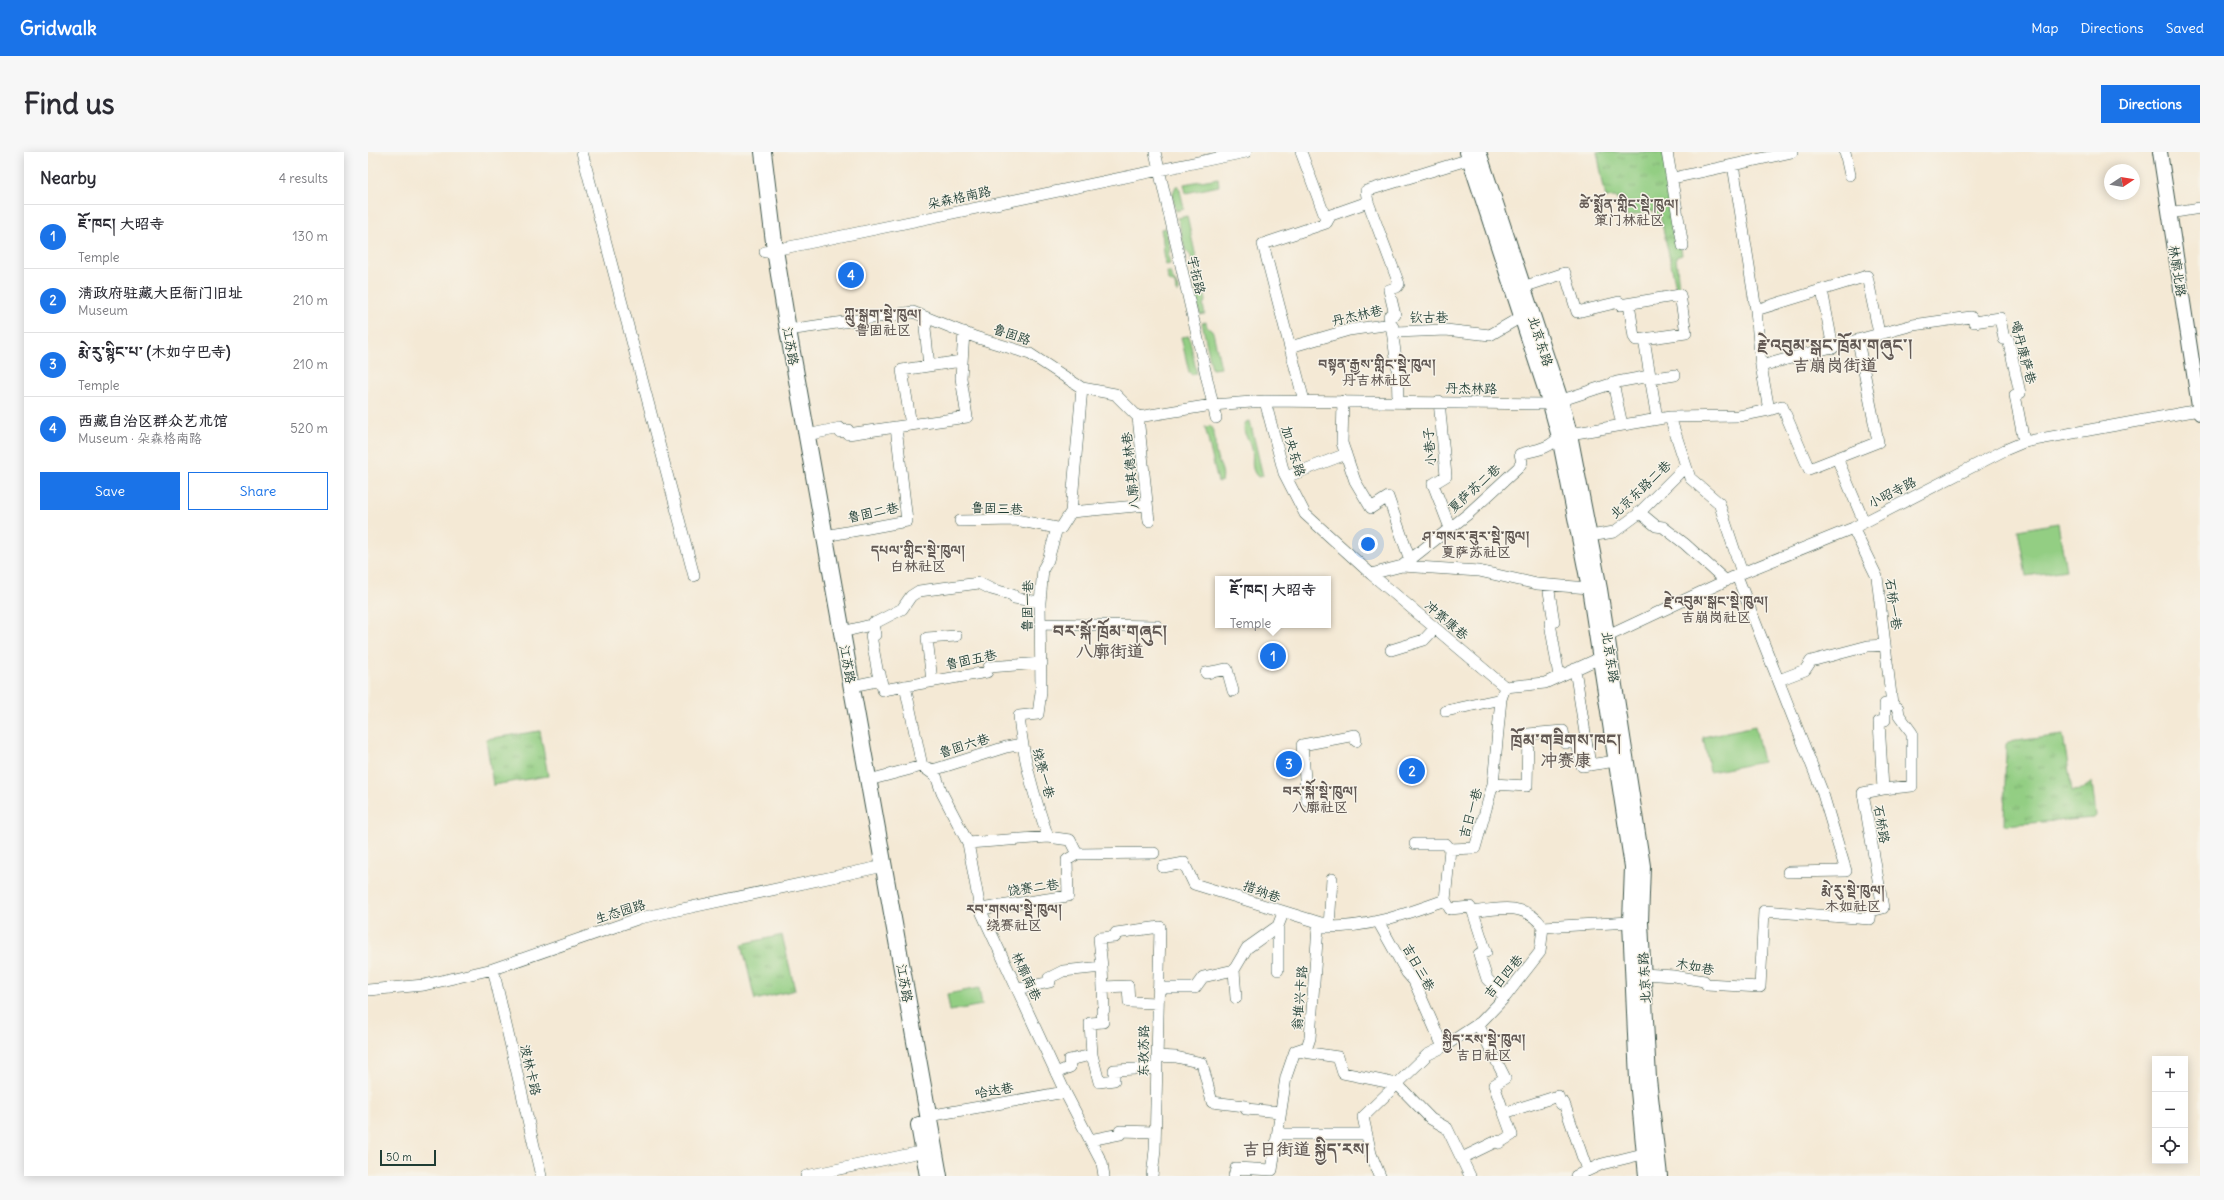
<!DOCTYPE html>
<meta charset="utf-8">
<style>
:root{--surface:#fff;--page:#f7f7f7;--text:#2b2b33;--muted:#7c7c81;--line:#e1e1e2;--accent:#1a73e8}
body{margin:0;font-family:Delius,"LXGW WenKai TC","Noto Serif Tibetan",sans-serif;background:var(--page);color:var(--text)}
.controls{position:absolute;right:12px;bottom:12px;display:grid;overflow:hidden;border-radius:0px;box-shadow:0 2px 10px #0003}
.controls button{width:36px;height:36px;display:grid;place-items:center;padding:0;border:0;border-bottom:1px solid var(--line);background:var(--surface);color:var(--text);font:20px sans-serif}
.compass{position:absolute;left:1736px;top:12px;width:36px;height:36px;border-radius:50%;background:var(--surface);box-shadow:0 2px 10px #0003;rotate:78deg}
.scale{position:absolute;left:12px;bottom:10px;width:56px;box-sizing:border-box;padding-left:4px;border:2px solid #1f3d34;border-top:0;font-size:11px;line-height:14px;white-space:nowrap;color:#1f3d34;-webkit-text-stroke:3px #f7f3e8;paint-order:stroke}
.you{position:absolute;left:1000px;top:392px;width:14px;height:14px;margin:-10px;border:3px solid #fff;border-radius:50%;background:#1a73e8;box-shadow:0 0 0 6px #1a73e833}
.badge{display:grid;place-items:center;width:26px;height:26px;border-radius:50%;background:var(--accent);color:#fff;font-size:13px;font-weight:700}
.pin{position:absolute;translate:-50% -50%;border:2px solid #fff;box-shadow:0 1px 4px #0006}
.popup{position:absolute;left:847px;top:424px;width:116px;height:52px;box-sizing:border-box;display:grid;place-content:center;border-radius:0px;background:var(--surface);filter:drop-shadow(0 1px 3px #0005);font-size:13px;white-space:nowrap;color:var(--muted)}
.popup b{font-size:15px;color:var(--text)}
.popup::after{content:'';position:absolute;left:50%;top:100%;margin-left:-8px;border:8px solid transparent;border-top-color:var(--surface)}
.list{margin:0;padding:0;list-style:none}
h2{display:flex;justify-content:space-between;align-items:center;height:52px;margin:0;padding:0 16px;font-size:17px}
h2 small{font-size:13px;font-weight:400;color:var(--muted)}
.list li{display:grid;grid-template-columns:26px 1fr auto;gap:12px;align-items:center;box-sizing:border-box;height:64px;padding:0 16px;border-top:1px solid var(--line)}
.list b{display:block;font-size:15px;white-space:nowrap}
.list p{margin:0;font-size:13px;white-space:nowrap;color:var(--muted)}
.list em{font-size:13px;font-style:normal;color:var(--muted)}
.actions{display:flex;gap:8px;padding:12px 16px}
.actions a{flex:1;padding:9px 0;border:1px solid var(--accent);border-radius:0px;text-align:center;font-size:14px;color:var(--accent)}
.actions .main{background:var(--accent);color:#fff}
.icon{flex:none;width:22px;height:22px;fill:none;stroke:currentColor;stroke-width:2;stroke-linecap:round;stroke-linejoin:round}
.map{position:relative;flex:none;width:1832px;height:1024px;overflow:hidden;border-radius:0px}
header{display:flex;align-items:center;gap:24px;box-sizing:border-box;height:56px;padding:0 20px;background:var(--accent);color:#fff}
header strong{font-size:19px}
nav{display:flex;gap:22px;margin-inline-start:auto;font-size:14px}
.intro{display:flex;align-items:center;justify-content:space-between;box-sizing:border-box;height:96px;padding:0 24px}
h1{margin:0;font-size:28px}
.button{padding:10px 18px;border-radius:0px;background:var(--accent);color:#fff;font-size:14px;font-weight:700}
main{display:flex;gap:24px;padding:0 24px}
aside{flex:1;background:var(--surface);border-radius:0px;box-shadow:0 2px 10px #0003}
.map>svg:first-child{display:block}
</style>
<header>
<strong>Gridwalk</strong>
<nav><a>Map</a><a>Directions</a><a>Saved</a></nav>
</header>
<div class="intro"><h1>Find us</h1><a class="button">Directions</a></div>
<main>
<aside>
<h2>Nearby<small>4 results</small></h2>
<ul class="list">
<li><span class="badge">1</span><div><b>ཇོ་ཁང། 大昭寺</b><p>Temple</p></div><em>130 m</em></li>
<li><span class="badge">2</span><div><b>清政府驻藏大臣衙门旧址</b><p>Museum</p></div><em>210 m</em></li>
<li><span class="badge">3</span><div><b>རྨེ་རུ་སྙིང་པ་ (木如宁巴寺)</b><p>Temple</p></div><em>210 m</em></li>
<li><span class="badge">4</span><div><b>西藏自治区群众艺术馆</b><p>Museum · 朵森格南路</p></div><em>520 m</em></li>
</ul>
<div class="actions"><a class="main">Save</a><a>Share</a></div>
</aside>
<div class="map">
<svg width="1832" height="1024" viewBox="0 0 1832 1024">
<defs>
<pattern id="grass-tufts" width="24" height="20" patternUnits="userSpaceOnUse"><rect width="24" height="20" fill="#93ce83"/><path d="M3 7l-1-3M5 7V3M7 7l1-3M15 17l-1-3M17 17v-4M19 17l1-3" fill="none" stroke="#77a86c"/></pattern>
</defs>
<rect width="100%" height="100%" fill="#f7f3e8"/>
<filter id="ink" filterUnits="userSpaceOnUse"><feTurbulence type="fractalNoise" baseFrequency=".025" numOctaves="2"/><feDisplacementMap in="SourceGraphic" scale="8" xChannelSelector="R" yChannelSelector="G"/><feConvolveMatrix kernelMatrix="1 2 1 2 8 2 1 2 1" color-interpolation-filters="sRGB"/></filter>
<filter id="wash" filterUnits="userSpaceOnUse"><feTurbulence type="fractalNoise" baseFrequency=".012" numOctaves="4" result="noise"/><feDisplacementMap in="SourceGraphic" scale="16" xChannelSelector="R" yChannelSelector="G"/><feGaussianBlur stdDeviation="0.9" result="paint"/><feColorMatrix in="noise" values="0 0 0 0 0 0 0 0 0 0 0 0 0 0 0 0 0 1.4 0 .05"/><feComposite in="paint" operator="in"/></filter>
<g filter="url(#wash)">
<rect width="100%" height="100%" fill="#f4e9d5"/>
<path fill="url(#grass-tufts)" stroke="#59865c" d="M1229,0H1295L1303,31L1314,103L1308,105L1311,136L1308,135L1292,63L1287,64L1286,59L1257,65L1254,51L1247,45L1238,46Z
M172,579L180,624L125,633L118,587Z
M1695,583L1704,639L1713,638L1724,630L1728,664L1726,666L1636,673L1638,592L1640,590Z
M414,783L427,838L387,848L374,792Z"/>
<path fill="#93ce83" stroke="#59865c" d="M850,26L851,34L818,41L816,32Z
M808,34H811L816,57L808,59L804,43Z
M819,64L829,110L824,111L823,104L817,98L810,66Z
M798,76L802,98L800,103L802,112L798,113C795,100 796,90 793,77Z
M831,118L838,148L835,153L837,162L832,163C828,148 828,135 825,119Z
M799,120H802C804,128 809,131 811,140H808L807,132L800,128Z
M838,170L839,175L845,180L853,216L844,217L834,171Z
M821,184L828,218V221L824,223L821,220L813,185Z
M882,269L895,324L890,325C881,317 886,307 884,297C882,286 872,282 878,270Z
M842,274C849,283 846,291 848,302C850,312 857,318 854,329L850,330L837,275Z
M1690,371L1698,418L1658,424L1650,378Z
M1387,574L1395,610L1342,620L1335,585Z
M611,836L614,853L582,859L579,842Z"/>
</g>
<g filter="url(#ink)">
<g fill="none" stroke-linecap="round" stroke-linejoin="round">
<g stroke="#3f574c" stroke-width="12">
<path id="minor" d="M214,0L326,424
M787,0L848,266
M933,0L959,70
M1299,0L1315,94
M1477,0L1482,23
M1365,13L1388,158L1393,214L1401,258L1414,254L1441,317L1469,306
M1305,26L1424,0
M1801,61L1832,56
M397,100L878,0
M1155,135L1197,121L1209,160L1251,150L1252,153L1312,143L1318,181L1276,187
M1454,138L1465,196
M1261,152L1266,185L1268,188L1276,187L1289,267
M1388,158L1499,124L1511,181
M560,166L557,176L561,214
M420,178L545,160L607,185L662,202L714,236L747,242L770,265
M1490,189L1510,290L1469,306L1496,370
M922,195L981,178L1023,172L1021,164L1027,163L1021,138L1029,135L1031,132L1000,50
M1393,214L1545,173L1603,165L1606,170L1632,166L1636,187H1640L1652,241L1647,243L1656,290
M1282,227L1307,223
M1245,231L1254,273
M897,249L916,321L937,362L1003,422L1137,535
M936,249L895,92L958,71L963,63L1000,50L998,39L1102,7
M975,249L974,291L987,329L1003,356L1020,345L1042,408
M1071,249L1078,324L1065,332L1082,376
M1030,250L1029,213L1023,172L1028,180L1078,178L1122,183L1153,165
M770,265L844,253L897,249L1182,252L1249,230L1282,224
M770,265L781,369
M1302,265L1322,326L1351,351L1374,421
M543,273L534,218L593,209
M1202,282L1302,265L1371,264L1401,258
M439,283L472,276V280L480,278V282L528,275
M918,325L978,302
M703,360L779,353
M1271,360L1288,374L1295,375L1317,392L1358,429
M592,369L648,368L689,376
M457,384L539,369L528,275L599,265L593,226L596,180
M1222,384L1246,380L1269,363L1318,314
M1034,414L1100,362L1150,316L1154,310L1152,302C1167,298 1181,297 1191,285
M1003,422L1034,414L1111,419L1169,432L1221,436
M1369,424L1454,639L1478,719L1420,720
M1180,433L1186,470L1182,471L1191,524
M505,471L507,483L503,484L510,522H512L513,528
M672,472L789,474
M474,480L503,473L534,457L543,444L551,439L611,431L623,437L645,443L646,446L672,450
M1240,484L1374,421L1485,376L1637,298L1656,290L1831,258
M1023,498L1056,488L1067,476
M1207,517L1222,613
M838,521L859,517L865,539
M1411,528L1437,518L1443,509L1500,494L1517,493
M564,529L559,486L588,484
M484,534L513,528L515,538L619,520L621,515L674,511
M537,534L554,614L568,624L574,641L600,691L612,757L697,940L734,1011L736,1024
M1137,535L1177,531L1232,506
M1078,559L1133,547
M501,628L554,614L565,618L638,595L654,592
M1125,632L1159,634L1160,582L1195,579L1197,591H1209L1214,614L1248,609
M1515,637L1544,634V581L1531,563L1530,556L1524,552
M939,648L934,593L987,583L988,589
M680,685C666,644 655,606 651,564L670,562L673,540L672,450L675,417L680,408L689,376H693L703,360L714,236
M600,691L680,685L702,688L709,702
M1047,692H1078L1082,697
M709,702L786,701
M795,715L816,711L826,732L953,771H959
M1077,748L1082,757L1102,755L1105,760C1131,756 1158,750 1175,775
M612,757L700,744L699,708L709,702
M1105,760L1118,800L1111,802L1119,827L1137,845
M1011,771L1039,821L1046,829L1075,895
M910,774V818
M961,775C1004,775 1037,762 1077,748L1082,697L1107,696L1125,632L1133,547L1137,535
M125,817L173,1024
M866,818L868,846
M1276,822L1306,824L1336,829L1338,832L1392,835L1396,759L1502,767L1503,759L1515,756L1495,641L1515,637L1511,570L1517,568V552H1524L1509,425L1485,376
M735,835L760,834L761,850L790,851
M790,836H827L835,825L866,818L879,796L910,774L915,761
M650,837L682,830L681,826L695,819L734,815L731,786L747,785L748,781L792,775L787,998L784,1024
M0,838L56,833L125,817L272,766L516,714
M1110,872L1137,926L1126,933L1136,961L1190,944L1193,952L1196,951L1219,1018
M929,899L970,905L975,921L1029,932L1063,967L1079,976L1102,1024
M724,903L731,930L746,928V918L789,916
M789,904L808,905L834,911L844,950L877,954L878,957L913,960
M688,921L702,915L701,908L724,903L722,871L735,870L734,858H736L734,815
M560,964L697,940
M910,982H998
M722,988L752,982V979L787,980
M1094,1006L1129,989L1131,991L1144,983L1136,961
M438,1024L562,998
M866,1024L868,1016L904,1018L918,925L927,899L939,895L942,886L950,775H961L964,727
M1012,1024L1003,1002L995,965L1059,903L1075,895L1113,870L1137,845L1172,800L1175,775L1262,770
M1208,1024L1234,1012L1283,1000"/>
</g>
<g stroke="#3f574c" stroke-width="16">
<path id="major" d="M1099,0L1182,252L1191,285L1221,436L1264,715L1262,770L1269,928L1278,1024
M1111,0L1193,248L1202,282L1232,437L1275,714L1273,770L1281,927L1292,1024
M1792,0L1832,261"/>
</g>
<g stroke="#3f574c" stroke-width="18">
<path id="highway" d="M395,0L407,98L420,178L571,1024
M551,973L560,1024"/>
</g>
<use href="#minor" stroke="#fff" stroke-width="11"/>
<use href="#major" stroke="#fff" stroke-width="14"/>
<use href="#highway" stroke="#fff" stroke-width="16"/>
</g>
</g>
<g text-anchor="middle" stroke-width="3" stroke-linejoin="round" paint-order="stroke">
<g font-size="13" fill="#1f3d34" stroke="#f7f3e8">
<text transform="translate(591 45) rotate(-12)" y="5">朵森格南路</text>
<text transform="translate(1810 119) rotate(81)" y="5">林廓北路</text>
<text transform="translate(829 123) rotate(77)" y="5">宇拓路</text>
<text transform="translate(989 163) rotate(-13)" y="5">丹杰林巷</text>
<text x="1061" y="170">钦古巷</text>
<text transform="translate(644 182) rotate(19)" y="5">鲁固路</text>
<text transform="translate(1173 189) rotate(72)" y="5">北京东路</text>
<text transform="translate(423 194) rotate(80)" y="5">江苏路</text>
<text transform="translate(1656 200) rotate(75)" y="5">噶丹康萨巷</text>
<text transform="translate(1103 236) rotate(1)" y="5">丹杰林路</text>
<text transform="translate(1061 295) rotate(-95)" y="5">小巷子</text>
<text transform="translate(926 299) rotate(73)" y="5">加央东路</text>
<text transform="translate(762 319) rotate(-96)" y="5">八廓其德林巷</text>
<text transform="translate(1106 336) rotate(-42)" y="5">夏萨苏二巷</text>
<text transform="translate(1272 337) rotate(-43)" y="5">北京东路二巷</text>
<text transform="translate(1524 340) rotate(-27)" y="5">小昭寺路</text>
<text transform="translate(629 356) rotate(2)" y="5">鲁固三巷</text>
<text transform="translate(505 360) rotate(-12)" y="5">鲁固二巷</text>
<text transform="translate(1526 452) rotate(82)" y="5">石桥一巷</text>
<text transform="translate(659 454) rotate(-89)" y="5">鲁固一巷</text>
<text transform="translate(1079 468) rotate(40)" y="5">冲赛康巷</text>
<text transform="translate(1243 505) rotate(81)" y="5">北京东路</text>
<text transform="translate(603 507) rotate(-12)" y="5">鲁固五巷</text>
<text transform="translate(480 512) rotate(80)" y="5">江苏路</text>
<text transform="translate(596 593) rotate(-17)" y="5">鲁固六巷</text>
<text transform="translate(676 621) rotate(75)" y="5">绕赛一巷</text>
<text transform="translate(1102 661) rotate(-74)" y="5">吉日一巷</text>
<text transform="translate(1514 672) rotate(80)" y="5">石桥路</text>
<text transform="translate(665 735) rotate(-8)" y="5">饶赛二巷</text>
<text transform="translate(894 739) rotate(20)" y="5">措纳巷</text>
<text transform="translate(252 759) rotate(-17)" y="5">生态园路</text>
<text transform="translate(1327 814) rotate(11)" y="5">木如巷</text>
<text transform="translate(1051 815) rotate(61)" y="5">吉日三巷</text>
<text transform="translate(659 824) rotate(65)" y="5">林廓南巷</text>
<text transform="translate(1135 824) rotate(-50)" y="5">吉日四巷</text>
<text transform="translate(1276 826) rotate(-93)" y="5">北京东路</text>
<text transform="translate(537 831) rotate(80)" y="5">江苏路</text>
<text transform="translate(931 846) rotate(-85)" y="5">翁堆兴卡路</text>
<text transform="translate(775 899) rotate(-89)" y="5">东孜苏路</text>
<text transform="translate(163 918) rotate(77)" y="5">波林卡路</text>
<text transform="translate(626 938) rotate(-10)" y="5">哈达巷</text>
</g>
<g font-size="14" font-weight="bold" fill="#635a55" stroke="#f7f3e8">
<text x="1261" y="57">ཚེ་སྨོན་གླིང་སྡེ་ཁུལ།<tspan x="1261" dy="16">策门林社区</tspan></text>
<text x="515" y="167">ཀླུ་སྒུག་སྡེ་ཁུལ།<tspan x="515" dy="16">鲁固社区</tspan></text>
<text x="1009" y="217">བསྟན་རྒྱས་གླིང་སྡེ་ཁུལ།<tspan x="1009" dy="16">丹吉林社区</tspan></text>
<text x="1108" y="389">ཤ་གསར་ཟུར་སྡེ་ཁུལ།<tspan x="1108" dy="16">夏萨苏社区</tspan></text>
<text x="550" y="403">དཔལ་གླིང་སྡེ་ཁུལ།<tspan x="550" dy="16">白林社区</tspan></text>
<text x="1348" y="454">རྗེ་འབུམ་སྒང་སྡེ་ཁུལ།<tspan x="1348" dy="16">吉崩岗社区</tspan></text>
<text x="952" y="644">བར་སྐོ་སྡེ་ཁུལ།<tspan x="952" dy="16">八廓社区</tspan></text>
<text x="1485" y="743">རྨེ་རུ་སྡེ་ཁུལ།<tspan x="1485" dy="16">木如社区</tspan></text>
<text x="646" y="762">རབ་གསལ་སྡེ་ཁུལ།<tspan x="646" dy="16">绕赛社区</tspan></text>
<text x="1116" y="892">སྐྱིད་རས་སྡེ་ཁུལ།<tspan x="1116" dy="16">吉日社区</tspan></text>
</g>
<g font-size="17" font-weight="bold" fill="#635a55" stroke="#f7f3e8">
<text x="1467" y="199">རྗེ་འབུམ་སྒང་ཁྲོམ་གཞུང་།<tspan x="1467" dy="20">吉崩岗街道</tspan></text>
<text x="742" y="485">བར་སྐོ་ཁྲོམ་གཞུང།<tspan x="742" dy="20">八廓街道</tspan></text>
<text x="1198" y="594">ཁྲོམ་གཟིགས་ཁང།<tspan x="1198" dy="20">冲赛康</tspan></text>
<text x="938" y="1003">吉日街道 སྐྱིད་རས།</text>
</g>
</g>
</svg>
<div class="controls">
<button>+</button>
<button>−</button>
<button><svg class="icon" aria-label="locate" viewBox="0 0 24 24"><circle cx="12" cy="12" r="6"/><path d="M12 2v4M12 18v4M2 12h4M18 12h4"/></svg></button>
</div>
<svg class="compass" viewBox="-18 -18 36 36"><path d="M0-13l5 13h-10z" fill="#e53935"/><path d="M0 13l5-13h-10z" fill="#7c7c81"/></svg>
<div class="scale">50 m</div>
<div class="you"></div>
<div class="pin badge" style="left:905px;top:504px">1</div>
<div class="popup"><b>ཇོ་ཁང། 大昭寺</b>Temple</div>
<div class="pin badge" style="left:1044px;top:619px">2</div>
<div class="pin badge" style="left:921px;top:612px">3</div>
<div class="pin badge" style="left:483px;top:123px">4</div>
</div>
</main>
